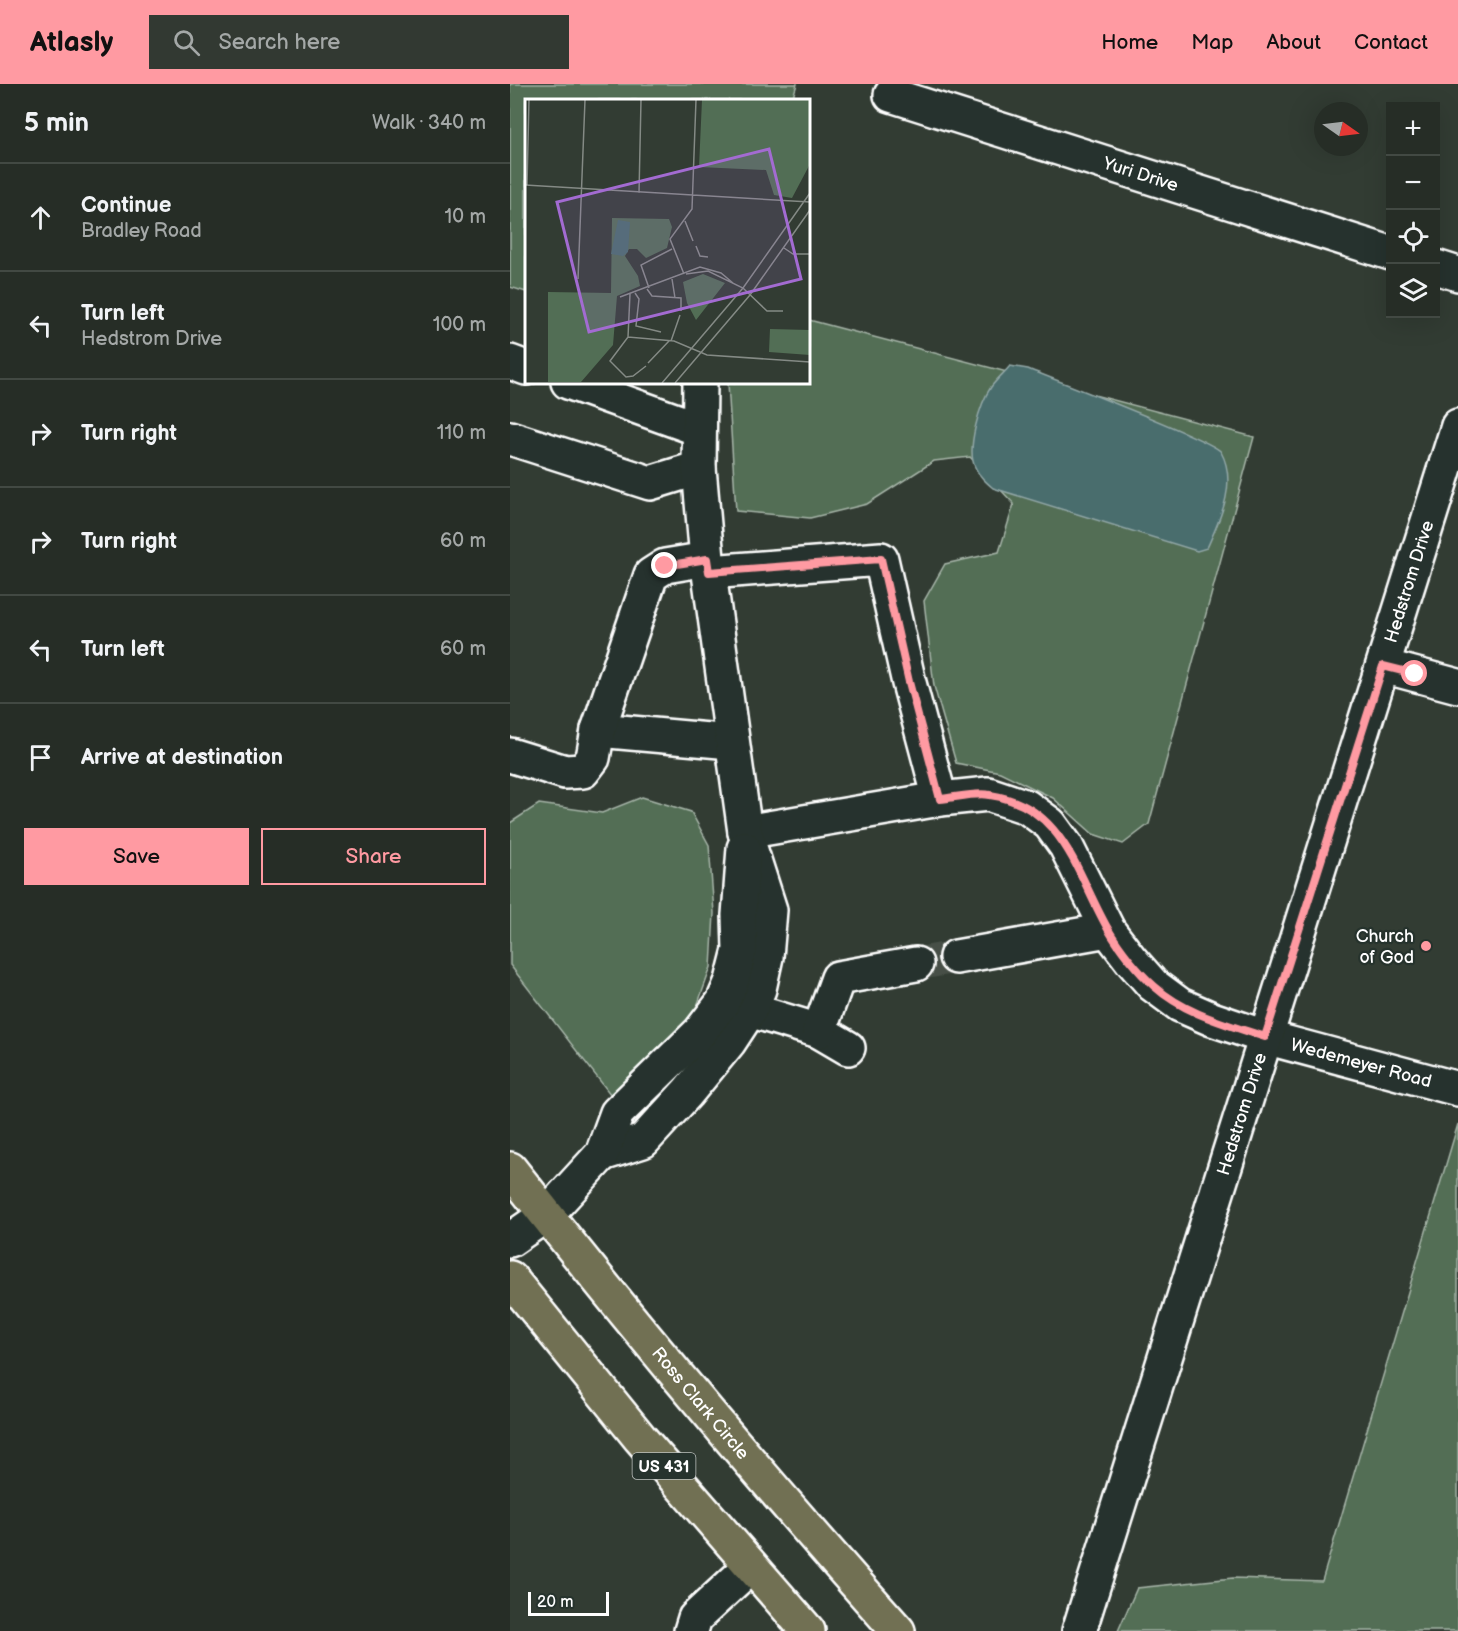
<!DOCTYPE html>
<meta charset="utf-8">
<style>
:root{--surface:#262d26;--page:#323932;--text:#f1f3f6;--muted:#a4a8a7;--line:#424943;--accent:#ff9aa2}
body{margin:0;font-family:"Balsamiq Sans",sans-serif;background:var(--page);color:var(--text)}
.controls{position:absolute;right:18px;top:18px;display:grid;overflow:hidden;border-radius:0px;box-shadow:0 6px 24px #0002}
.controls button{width:54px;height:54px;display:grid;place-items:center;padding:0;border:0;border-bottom:2px solid var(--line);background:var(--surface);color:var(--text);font:30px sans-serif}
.compass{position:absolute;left:804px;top:18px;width:54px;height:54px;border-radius:50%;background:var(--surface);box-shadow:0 6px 24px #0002;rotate:104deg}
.scale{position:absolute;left:18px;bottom:15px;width:81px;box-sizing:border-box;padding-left:6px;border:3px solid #fff;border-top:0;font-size:16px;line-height:21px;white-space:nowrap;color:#fff;-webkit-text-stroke:4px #26332d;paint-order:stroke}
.stop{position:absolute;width:18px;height:18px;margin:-14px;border:4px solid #ff9aa2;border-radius:50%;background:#fff}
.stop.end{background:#ff9aa2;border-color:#fff;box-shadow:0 2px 6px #0008}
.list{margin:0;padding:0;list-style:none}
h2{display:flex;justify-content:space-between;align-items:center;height:78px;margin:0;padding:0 24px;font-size:26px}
h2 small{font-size:20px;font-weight:400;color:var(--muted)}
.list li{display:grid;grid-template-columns:39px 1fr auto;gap:18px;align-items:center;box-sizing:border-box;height:108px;padding:0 24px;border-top:2px solid var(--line)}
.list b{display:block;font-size:22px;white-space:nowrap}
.list p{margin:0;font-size:20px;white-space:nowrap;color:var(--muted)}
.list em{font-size:20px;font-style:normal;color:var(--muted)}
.actions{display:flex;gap:12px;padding:18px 24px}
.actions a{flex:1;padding:14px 0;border:2px solid var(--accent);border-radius:0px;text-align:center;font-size:21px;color:var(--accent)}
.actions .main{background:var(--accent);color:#111}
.icon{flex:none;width:33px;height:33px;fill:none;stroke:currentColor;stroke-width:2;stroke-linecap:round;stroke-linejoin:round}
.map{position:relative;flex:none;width:948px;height:1547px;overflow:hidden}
header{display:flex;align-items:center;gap:36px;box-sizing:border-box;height:84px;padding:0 30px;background:var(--accent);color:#111}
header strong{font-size:28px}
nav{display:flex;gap:33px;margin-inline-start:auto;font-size:21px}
.search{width:420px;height:54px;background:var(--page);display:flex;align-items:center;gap:15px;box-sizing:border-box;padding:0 21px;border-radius:0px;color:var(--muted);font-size:22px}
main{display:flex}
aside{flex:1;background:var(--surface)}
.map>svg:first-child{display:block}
</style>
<header>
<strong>Atlasly</strong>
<div class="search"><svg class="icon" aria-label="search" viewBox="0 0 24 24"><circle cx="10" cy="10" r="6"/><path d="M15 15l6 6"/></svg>Search here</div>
<nav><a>Home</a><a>Map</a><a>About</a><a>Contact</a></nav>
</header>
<main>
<aside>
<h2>5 min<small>Walk · 340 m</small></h2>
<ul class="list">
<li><svg class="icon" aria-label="ahead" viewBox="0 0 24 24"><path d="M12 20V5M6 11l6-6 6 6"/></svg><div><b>Continue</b><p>Bradley Road</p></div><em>10 m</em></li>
<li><svg class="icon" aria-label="left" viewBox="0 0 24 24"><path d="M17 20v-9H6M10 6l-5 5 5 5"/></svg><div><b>Turn left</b><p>Hedstrom Drive</p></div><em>100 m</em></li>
<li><svg class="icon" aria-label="right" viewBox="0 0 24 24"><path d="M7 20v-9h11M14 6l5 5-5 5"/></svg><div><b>Turn right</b></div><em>110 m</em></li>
<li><svg class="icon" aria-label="right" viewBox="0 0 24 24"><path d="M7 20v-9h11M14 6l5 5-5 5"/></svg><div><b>Turn right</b></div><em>60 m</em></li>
<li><svg class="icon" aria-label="left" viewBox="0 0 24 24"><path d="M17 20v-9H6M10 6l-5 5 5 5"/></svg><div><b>Turn left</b></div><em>60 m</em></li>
<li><svg class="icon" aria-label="arrive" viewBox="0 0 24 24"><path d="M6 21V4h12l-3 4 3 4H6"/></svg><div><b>Arrive at destination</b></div></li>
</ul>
<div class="actions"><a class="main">Save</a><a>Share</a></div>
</aside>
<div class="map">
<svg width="948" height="1547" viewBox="0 0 948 1547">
<rect width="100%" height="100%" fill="#323c33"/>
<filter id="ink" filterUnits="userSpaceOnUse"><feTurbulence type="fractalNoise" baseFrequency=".0167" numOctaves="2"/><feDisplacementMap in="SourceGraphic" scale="12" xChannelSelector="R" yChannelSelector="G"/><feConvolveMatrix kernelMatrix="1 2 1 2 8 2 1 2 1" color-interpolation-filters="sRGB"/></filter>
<g filter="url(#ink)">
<path fill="#526e55" stroke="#a8b6aa" stroke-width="1.5" d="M0,0H287L282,16H16V208L0,203Z
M299,236L744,353L639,740L613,760L583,750L543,714L490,688L446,679L424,602L414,517L435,480L489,468L504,420L460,373L424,377L357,420L300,434L226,427L218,299L298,298Z
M132,713L181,728L199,761L204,829L201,883L186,925L143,978L104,1015L0,881V739L29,720L92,729Z
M948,1040V1547H608L627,1504L723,1494L812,1497Z"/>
<path fill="#496d6d" stroke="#92a7a7" stroke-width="1.5" d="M500,282L518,285C543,295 705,357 711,368C728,399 710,435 697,464L687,467L483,404C476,398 469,392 465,383C456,365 470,319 481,303C487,295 494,289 500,282Z"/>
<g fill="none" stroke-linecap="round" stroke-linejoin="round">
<path stroke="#465047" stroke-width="33" stroke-dasharray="33 16" stroke-linecap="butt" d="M406,880L446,873"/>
<g stroke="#fff" stroke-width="38">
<g id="minor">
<path id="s1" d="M381,11L880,169"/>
<path d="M926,183L948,190"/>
<path d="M0,278L16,284"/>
<path d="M58,298L189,345"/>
<path d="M0,354L140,399L189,384"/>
<path d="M199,488L371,475L399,599L430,715"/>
<path d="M873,582L948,602"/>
<path d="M88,646L221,658"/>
<path d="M0,671L55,688L73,687L83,674L88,646L141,491L155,482L197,475"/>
<path id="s2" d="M235,748L430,715L478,710L517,723L540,740L556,762L598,846L621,876L643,901L670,921L702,935L755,953L948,1005"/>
<path d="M446,873L598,846"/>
<path d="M220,920L309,947L338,964"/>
<path d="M309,947L328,894L406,880"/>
<path d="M92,1070L133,1057L177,1009L219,958L240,926L249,905L256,873L260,826L235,748L197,475L189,384L190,298"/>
<path d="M0,1156L36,1131L92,1070L107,1029L190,948L213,918L222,897L230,866L229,831L234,764"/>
<path d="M181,1547L185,1534L240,1483"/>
<path id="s3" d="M569,1547L948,342"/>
</g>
</g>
<g stroke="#fff" stroke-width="38">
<g id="highway">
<path id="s4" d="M0,1085C124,1243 254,1397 388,1547"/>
<path d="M0,1194L130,1354L298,1547"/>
</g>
</g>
<use href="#minor" stroke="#26332d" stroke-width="33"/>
<use href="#highway" stroke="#716f52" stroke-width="33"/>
</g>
</g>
<g fill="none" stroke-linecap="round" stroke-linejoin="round" filter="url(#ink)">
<path stroke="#ff9aa2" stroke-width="8" d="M155,482L197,475L199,488L371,475L399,598L430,715C445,714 465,708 480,711C554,722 566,789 598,845C609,864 627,887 644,902C675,930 716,940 755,953L873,582L905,590"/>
</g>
<circle fill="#ff9aa2" stroke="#26332d" stroke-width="2" cx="916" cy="862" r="6"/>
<g text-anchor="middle" stroke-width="4.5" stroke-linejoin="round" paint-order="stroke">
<rect fill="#26332d" stroke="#bec2c0" stroke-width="1.5" x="122.5" y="1369" width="63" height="26" rx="4.5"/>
<g font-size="16" font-weight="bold" fill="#fff">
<text x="154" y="1388">US 431</text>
</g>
<g font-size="18" fill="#fff" stroke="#26332d">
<text dy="6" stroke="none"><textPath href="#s1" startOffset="262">Yuri Drive</textPath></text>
<text dy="6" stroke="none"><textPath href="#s3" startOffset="1100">Hedstrom Drive</textPath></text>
<text dy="6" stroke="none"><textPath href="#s2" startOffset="732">Wedemeyer Road</textPath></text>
<text dy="6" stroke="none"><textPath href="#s3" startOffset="542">Hedstrom Drive</textPath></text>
<text dy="6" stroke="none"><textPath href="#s4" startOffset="302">Ross Clark Circle</textPath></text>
</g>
<g font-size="18" fill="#fff" stroke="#26332d" text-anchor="end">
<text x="904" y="858">Church<tspan x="904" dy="21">of God</tspan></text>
</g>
</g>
<g transform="translate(15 15)">
<rect width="285" height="285" fill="#323c33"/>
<path d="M177,1H285V65L267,99L249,96L241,71L174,68ZM87,119L144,120L147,128L142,149L121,159L112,150H104L100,157L113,177L115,187L92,197L88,246L56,283H23V193L86,194ZM178,175L200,184L171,221L162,204L158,183ZM245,230L285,231V256L244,253Z" fill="#526e55"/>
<path d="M93,121L105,123L103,153L98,157L86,155Z" fill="#496d6d"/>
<path fill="none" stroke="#848a85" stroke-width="1.5" d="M0,86L285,103M2,86L4,1M114,94L116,1M160,122L168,142M171,147L175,157L183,158M259,149L268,155H285M159,175L145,140L167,110L171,1M161,175L183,172L218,189L242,212H258M53,180L60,1M147,180L150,199M124,189L116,166L147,150M122,190L127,197L156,199V212M110,194L114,200L111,227L136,233M95,198L175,168L196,174L208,184M103,238L105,195M146,242L155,216M123,264L144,242M121,267L108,277L101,278L85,262L103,238L149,242L182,256L285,263M137,284L218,189L285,94M150,284L225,196L285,111"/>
<path fill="#a36bd2" fill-opacity="0.15" stroke="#a36bd2" stroke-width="3" d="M244,50L276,180L64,233L32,103Z"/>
<rect width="285" height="285" fill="none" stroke="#fff" stroke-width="3"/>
</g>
</svg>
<div class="controls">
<button>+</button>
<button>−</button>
<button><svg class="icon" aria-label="locate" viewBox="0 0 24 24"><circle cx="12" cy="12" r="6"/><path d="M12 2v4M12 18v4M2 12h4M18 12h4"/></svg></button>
<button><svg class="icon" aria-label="layers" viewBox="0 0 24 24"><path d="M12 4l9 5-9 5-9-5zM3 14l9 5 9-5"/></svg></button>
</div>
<svg class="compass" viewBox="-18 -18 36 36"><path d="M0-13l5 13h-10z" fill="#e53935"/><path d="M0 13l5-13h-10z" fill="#a4a8a7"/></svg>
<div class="scale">20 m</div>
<div class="stop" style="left:905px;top:590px"></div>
<div class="stop end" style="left:155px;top:482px"></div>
</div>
</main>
